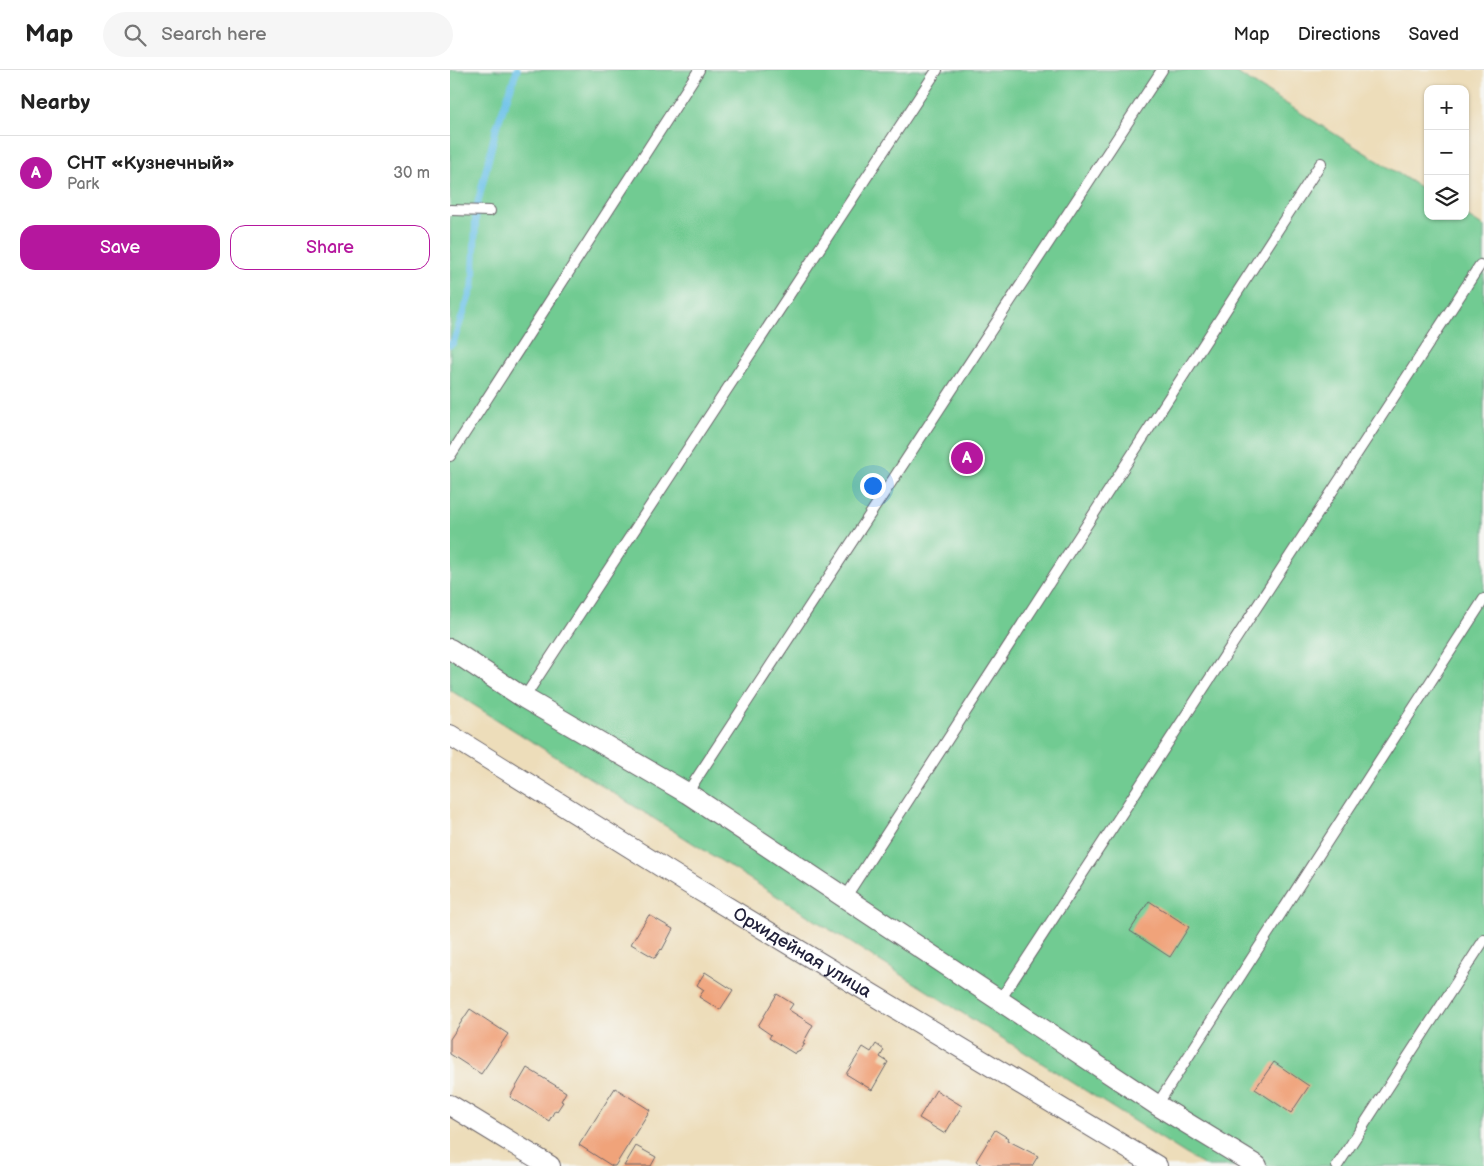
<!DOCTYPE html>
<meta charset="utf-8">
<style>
:root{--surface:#fff;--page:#f6f6f6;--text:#222;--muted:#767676;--line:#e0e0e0;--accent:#b5179e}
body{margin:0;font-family:"Balsamiq Sans",sans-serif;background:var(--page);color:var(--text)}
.controls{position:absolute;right:15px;top:15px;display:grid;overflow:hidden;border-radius:10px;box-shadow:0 1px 4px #0004}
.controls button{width:45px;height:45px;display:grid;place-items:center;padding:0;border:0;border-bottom:1px solid var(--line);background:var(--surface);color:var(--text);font:25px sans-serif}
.you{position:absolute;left:422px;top:415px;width:18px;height:18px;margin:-12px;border:4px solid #fff;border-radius:50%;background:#1a73e8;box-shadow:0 0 0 8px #1a73e833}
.badge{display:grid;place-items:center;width:32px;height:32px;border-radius:50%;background:var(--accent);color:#fff;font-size:16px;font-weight:700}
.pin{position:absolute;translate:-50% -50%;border:2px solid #fff;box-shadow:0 1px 5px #0006}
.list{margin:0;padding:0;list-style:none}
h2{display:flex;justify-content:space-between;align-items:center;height:65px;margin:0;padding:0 20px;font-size:21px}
h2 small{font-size:16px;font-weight:400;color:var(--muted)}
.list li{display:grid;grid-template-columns:32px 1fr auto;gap:15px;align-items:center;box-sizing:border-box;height:75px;padding:0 20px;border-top:1px solid var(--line)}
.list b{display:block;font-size:19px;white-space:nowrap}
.list p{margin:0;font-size:16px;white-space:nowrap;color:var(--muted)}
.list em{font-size:16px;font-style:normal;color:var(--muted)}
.actions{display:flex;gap:10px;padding:15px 20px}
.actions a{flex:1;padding:11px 0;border:1px solid var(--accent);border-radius:15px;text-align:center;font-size:18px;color:var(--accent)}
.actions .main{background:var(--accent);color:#fff}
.icon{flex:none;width:28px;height:28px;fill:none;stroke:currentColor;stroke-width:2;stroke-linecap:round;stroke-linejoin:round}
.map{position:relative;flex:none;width:1034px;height:1096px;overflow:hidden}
header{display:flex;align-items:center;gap:30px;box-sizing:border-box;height:70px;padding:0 25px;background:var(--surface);border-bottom:1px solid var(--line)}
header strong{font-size:24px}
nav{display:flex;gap:28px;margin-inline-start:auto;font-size:18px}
.search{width:350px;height:45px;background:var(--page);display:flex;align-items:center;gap:12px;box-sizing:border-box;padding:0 18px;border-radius:28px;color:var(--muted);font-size:19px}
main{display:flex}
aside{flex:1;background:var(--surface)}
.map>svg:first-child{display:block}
</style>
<header>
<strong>Map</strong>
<div class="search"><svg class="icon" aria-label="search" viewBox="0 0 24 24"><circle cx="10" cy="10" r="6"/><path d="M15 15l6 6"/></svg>Search here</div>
<nav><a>Map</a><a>Directions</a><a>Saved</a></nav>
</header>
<main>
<aside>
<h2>Nearby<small></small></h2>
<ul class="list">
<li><span class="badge">A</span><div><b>СНТ «Кузнечный»</b><p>Park</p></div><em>30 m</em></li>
</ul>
<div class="actions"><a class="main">Save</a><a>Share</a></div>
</aside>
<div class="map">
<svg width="1034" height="1096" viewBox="0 0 1034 1096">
<rect width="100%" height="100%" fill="#f6f6f2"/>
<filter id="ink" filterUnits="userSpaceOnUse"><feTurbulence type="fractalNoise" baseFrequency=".02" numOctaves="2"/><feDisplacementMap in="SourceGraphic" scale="10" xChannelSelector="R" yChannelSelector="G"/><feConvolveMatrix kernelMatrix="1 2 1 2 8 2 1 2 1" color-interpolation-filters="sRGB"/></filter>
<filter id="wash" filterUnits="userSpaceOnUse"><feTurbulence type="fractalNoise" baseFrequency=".0096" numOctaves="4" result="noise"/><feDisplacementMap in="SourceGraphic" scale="20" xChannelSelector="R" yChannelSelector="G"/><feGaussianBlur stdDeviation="1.12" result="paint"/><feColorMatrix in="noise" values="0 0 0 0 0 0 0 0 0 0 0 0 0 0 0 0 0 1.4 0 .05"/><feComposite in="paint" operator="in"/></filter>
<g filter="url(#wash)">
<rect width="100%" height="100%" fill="#edddba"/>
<path fill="#71cb92" stroke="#4a7666" d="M0,0H782L978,122V146L1015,145L1034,157V1096H755L0,620Z"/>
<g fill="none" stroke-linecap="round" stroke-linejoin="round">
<path stroke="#6dc2e9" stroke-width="7" d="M0,275L3,273L23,215L26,140L46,59L67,0"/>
</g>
<g id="blocks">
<path fill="#f0a37a" d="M699,831L739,857L720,887L680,861Z
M199,845L223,859L212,880L211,879L205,888L181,874Z
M255,902L283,920L270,940L249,927L254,920L247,915Z
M327,924L343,934L339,940L363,955L353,973L355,974L349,982L347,981L345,984L319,968L321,965L308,956Z
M20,939L58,964L31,1004L0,984V969Z
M426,974L434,980L430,987L438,992L422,1020L396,1004L413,977L421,982Z
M824,992L859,1016L841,1043L805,1019Z
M77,998L116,1022L111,1031L113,1032L107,1041L105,1040L99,1051L60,1027Z
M165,1018L200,1040L165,1096H162L129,1075Z
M486,1020L512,1036L495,1064L469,1048Z
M545,1060L558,1068L557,1070L588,1086L582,1096H533L526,1091Z
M186,1076L206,1087L201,1096H174Z"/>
</g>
</g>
<g filter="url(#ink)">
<use href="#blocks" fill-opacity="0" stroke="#696367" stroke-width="1"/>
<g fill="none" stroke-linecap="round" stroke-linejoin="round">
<g stroke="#696367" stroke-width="12">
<path id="lane" d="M0,140L40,141
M0,386L249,0
M74,628L487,0
M237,723L712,0
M395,828L871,93
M550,930L1030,195
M707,1035L1034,529
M887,1096L1034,870"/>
</g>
<g stroke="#696367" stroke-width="22">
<g id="street">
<path d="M0,579L74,628L237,723L707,1035L807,1096"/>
<path id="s1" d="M0,665L239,814L707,1096"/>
<path d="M0,1035L100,1096"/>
</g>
</g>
<use href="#lane" stroke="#fff" stroke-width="10"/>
<use href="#street" stroke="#fff" stroke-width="20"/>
</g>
</g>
<g text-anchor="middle" stroke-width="5" stroke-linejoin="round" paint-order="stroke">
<g font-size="18" fill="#22223b" stroke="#f6f6f2">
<text dy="6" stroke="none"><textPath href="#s1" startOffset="414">Орхидейная улица</textPath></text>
</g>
</g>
</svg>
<div class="controls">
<button>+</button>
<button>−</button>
<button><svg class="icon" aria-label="layers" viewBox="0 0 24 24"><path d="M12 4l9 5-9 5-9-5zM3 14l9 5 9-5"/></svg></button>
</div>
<div class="you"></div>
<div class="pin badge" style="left:517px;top:388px">A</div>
</div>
</main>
